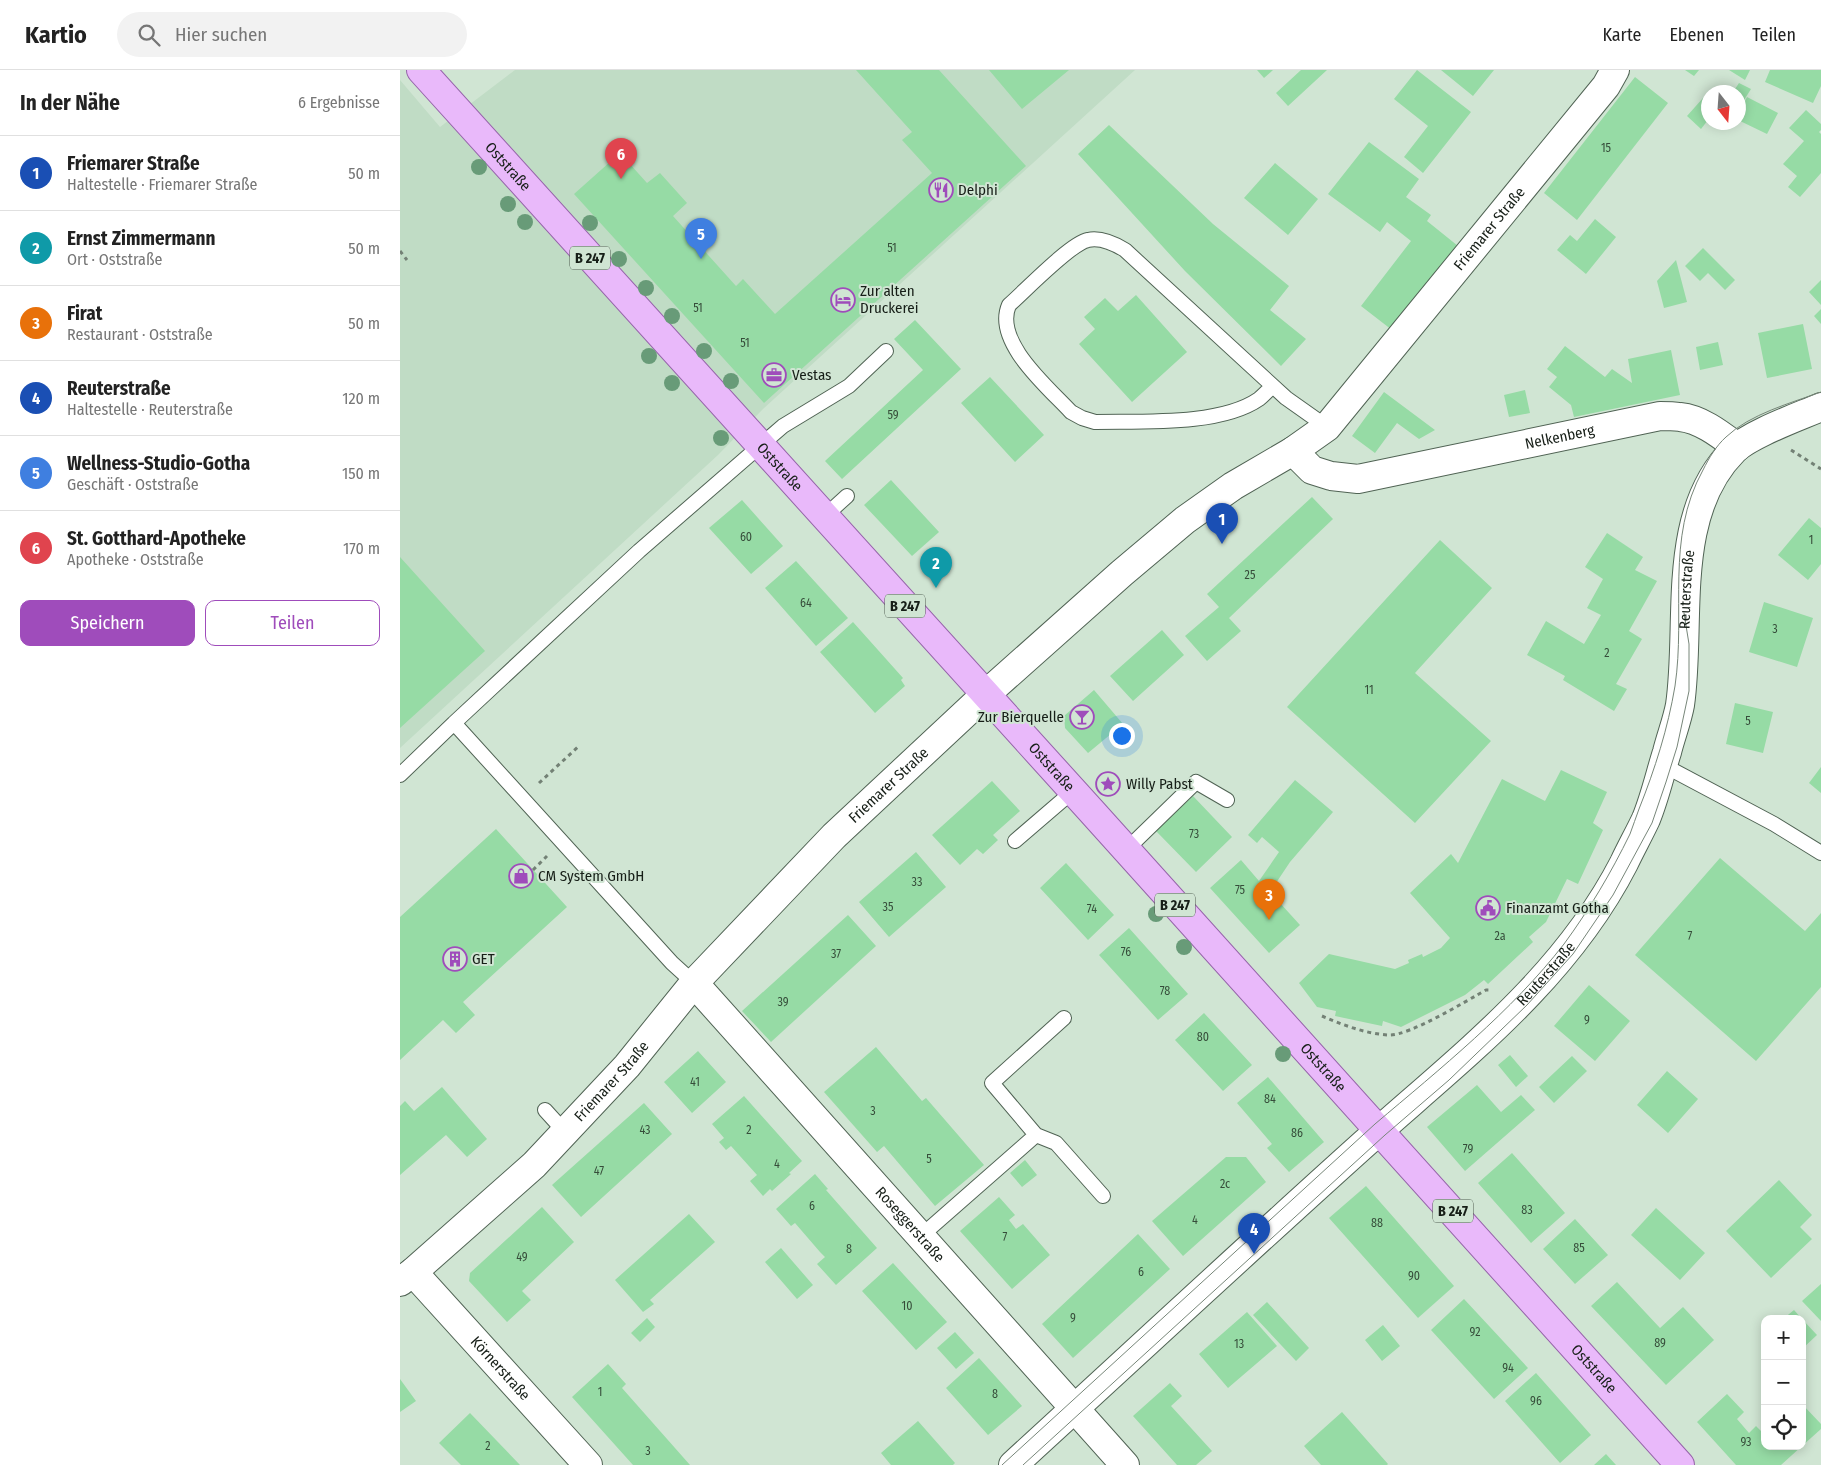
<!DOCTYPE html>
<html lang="de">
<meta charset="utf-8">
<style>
:root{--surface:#fff;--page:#f2f2f2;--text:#222;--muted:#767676;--line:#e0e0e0;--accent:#9f4cbb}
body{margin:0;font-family:"Fira Sans Condensed",sans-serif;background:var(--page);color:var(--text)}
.controls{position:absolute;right:15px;bottom:15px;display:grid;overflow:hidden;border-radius:10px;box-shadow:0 2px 12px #0003}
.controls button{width:45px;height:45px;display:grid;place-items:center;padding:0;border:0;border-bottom:1px solid var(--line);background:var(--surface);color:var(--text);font:25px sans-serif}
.compass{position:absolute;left:1301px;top:15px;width:45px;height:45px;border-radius:50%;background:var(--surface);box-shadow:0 2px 12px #0003;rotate:163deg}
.you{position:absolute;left:721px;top:665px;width:18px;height:18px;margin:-12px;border:4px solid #fff;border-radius:50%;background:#1a73e8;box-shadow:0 0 0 8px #1a73e833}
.badge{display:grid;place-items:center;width:32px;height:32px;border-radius:50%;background:var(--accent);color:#fff;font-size:16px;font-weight:700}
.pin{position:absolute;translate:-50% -41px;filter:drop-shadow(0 1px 2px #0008)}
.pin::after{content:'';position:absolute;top:26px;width:18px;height:15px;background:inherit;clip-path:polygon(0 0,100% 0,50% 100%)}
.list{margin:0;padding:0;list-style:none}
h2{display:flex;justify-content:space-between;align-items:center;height:65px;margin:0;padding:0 20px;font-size:21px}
h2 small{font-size:16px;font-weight:400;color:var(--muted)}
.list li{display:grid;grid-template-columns:32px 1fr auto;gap:15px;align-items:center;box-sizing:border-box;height:75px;padding:0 20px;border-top:1px solid var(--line)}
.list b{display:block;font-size:19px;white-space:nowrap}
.list p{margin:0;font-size:16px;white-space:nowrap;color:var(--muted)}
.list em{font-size:16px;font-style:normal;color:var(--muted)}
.actions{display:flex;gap:10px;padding:15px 20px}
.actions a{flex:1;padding:11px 0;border:1px solid var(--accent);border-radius:10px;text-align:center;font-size:18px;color:var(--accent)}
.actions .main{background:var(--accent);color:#fff}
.icon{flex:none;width:28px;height:28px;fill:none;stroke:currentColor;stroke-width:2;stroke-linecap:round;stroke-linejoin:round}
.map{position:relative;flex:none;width:1421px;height:1395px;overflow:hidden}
header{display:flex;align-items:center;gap:30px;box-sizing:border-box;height:70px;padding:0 25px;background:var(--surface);border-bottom:1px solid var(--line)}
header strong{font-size:24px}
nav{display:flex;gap:28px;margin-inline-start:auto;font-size:18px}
.search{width:350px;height:45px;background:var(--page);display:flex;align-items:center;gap:12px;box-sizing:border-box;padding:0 18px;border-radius:28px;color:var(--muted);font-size:19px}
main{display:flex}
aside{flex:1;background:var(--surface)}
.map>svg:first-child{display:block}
</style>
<header>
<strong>Kartio</strong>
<div class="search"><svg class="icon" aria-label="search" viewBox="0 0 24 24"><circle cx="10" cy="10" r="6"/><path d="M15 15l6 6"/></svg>Hier suchen</div>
<nav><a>Karte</a><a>Ebenen</a><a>Teilen</a></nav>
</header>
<main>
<aside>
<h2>In der Nähe<small>6 Ergebnisse</small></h2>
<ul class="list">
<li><span class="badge" style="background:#1a4fb4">1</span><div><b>Friemarer Straße</b><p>Haltestelle · Friemarer Straße</p></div><em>50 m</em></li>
<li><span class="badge" style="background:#0f9aa8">2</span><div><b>Ernst Zimmermann</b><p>Ort · Oststraße</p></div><em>50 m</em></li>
<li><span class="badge" style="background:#e8710a">3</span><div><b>Firat</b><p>Restaurant · Oststraße</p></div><em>50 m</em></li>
<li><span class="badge" style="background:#1a4fb4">4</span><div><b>Reuterstraße</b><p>Haltestelle · Reuterstraße</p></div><em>120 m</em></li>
<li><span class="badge" style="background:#3f7fe0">5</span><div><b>Wellness-Studio-Gotha</b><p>Geschäft · Oststraße</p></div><em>150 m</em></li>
<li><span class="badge" style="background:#e0444e">6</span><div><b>St. Gotthard-Apotheke</b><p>Apotheke · Oststraße</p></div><em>170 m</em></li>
</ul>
<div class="actions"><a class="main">Speichern</a><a>Teilen</a></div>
</aside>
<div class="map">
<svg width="1421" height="1395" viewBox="0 0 1421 1395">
<rect width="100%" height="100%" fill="#d0e5d3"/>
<path fill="#c0dcc5" d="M115,0H735L363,339L318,385L0,678V10L40,57Z"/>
<path fill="#96dba5" d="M456,0H539L626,96L364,333L174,124L220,83L247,113L260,103L287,133L273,146L336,216L343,209L375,244L532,103L502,70L512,62Z
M589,0H669L622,39Z
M857,0H873L864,8Z
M901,0H927L888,36L876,23Z
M1017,0L1071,42L1023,103L1004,87L1028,56L994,29Z
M1041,0H1094L1073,26Z
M1285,0H1299L1294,6Z
M1329,0H1350L1345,10Z
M1370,0H1421V16L1413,33L1365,12Z
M1235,7L1268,33L1177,150L1144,123Z
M1339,13L1351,19L1341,35L1338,34V22H1333Z
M1311,19L1316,22H1308V50L1301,59L1287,46Z
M1347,27L1378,43L1367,64L1338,50V45Z
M1406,40L1421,54V60L1419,62L1421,64V103L1400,127L1388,117L1397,106L1383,94L1404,71L1389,58Z
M709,55L813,154L889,216L870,240L906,269L881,296L785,201L678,84Z
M969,72L1019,109L1006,127L1031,145L1027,151L1058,176L992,260L961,236L1011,171L987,152L980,162L928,124Z
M875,93L918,129L888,165L844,128Z
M1195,149L1216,167L1186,204L1157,180L1170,165L1177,171Z
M1303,178L1335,210L1325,220L1308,203L1300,211L1285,196Z
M1276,190L1287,232L1264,238L1257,211Z
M1421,210V235L1409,222Z
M736,225L787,282L732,332L679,274L695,259L684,247L705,228L718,241Z
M1421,239V254L1414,246Z
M515,250L561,299L442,409L425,391L523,300L494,269Z
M1403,254L1412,299L1367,308L1358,263Z
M1318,272L1323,295L1300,300L1296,277Z
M1165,276L1205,307L1212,299L1232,313L1228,289L1271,280L1280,325L1174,347L1171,335L1149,317L1157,307L1147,299Z
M590,307L644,365L615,392L561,333Z
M1125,320L1130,343L1109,347L1104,325Z
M984,322L1035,360L1019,369L997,353L975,383L952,366Z
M491,410L539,462L512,486L464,435Z
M912,427L933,449L829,548L841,561L807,591L785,566L819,537L807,524Z
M342,430L383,476L351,504L309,458Z
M1409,448L1421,458V494L1408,510L1378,485Z
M1207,463L1243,487L1235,500L1257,511L1229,561L1242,569L1216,614L1227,619L1214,641L1163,610L1165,606L1127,585L1146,551L1184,574L1201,545L1187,538L1203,509L1185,497Z
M1040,470L1092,518L1015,603L1091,671L1015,753L887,637Z
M0,487L85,581L0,658Z
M396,491L448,548L416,576L365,518Z
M1364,532L1413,548L1397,597L1349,582Z
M453,552L503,608L501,610L505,616L475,643L420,582Z
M762,560L784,585L733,631L710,606Z
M694,620L723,654L688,683L665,658L664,646Z
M1335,633L1373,642L1363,683L1326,674Z
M1421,697V723L1409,713Z
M1161,700L1207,722L1193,753L1203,760L1178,814L1167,809L1146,852L1129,867L1133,872L1088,914L1084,910L1065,925L1001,957L983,951L982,956L935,946L936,941L917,937L899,913L929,884L995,899L1009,893L1008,890L1022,884L1023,887L1041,878L1050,868L1010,823L1051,784L1058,793L1102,709L1145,731Z
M895,710L933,742L890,792L870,822L900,855L869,883L810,818L841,790L859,811L879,782L862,767L857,773L848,765Z
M592,711L620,741L593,765L598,770L583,784L577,779L560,795L532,765Z
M793,726L832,767L796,802L756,761Z
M96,759L167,837L63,932L75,945L56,963L43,950L0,990V847Z
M516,782L546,817L489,867L459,832Z
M1320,788L1405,861L1421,843V917L1356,991L1235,885Z
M666,793L714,845L688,870L640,818Z
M448,845L476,876L371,972L342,941Z
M729,858L788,924L758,950L699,885Z
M1189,915L1230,951L1195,991L1154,956Z
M804,943L852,995L823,1021L775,970Z
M476,977L522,1031L526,1028L584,1095L535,1136L484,1076L477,1082L424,1022Z
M298,981L326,1012L292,1043L264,1012Z
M1110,985L1128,1006L1116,1017L1098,995Z
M1172,986L1187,1001L1154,1033L1139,1017Z
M1267,1001L1298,1029L1268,1063L1237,1035Z
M868,1007L924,1072L889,1102L867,1078L872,1074L837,1033Z
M1077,1015L1101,1042L1121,1025L1135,1040L1065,1101L1027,1057Z
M42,1017L87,1069L67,1087L46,1065L0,1105V1036L5,1031L14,1041Z
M344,1026L402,1091L389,1103L391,1104L372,1121L370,1119L363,1126L350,1111L357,1105L331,1076L326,1080L319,1072L324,1068L312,1054Z
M244,1033L272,1064L181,1147L152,1115Z
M1112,1083L1165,1143L1131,1173L1078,1113Z
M826,1087H846L866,1112L783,1186L752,1151Z
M625,1090L637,1105L622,1117L610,1103Z
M415,1104L428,1119L426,1120L477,1178L436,1215L417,1194L425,1187L420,1182L395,1153L391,1156L376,1139Z
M1379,1110L1412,1145L1400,1157L1412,1169L1371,1208L1326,1161Z
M966,1116L1054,1216L1018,1248L929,1148Z
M599,1127L615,1145L609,1150L616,1159L623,1154L650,1185L612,1219L560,1161Z
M142,1137L174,1172L122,1221L131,1230L107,1252L69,1211L70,1203Z
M1256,1138L1305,1183L1280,1210L1231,1165Z
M289,1144L315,1172L250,1230L254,1234L243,1242L215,1210Z
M1175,1149L1208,1185L1175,1214L1143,1179Z
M738,1164L770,1199L673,1288L642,1254Z
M381,1178L413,1215L397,1229L365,1192Z
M493,1193L547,1252L516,1280L462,1221Z
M1217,1212L1260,1258L1283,1237L1314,1270L1266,1315L1191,1236Z
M1421,1214V1251L1402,1231Z
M1064,1229L1128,1298L1094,1329L1031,1260Z
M867,1232L909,1278L896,1291L853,1245Z
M1394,1240L1402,1249H1383Z
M847,1242L877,1276L828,1318L799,1284Z
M247,1248L255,1257L240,1272L231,1263Z
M1402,1249L1417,1265L1402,1279Z
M983,1255L1000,1276L982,1291L965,1270Z
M555,1262L574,1283L556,1299L537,1278Z
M579,1288L622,1336L588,1365L546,1318Z
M208,1294L226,1314L222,1318L290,1395H233L172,1327Z
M1136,1303L1191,1365L1160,1393L1105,1331Z
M0,1309L16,1331L0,1342Z
M770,1313L782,1326L771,1336L812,1381L796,1395H777L733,1346Z
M1327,1324L1344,1342L1337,1349L1349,1363L1356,1356L1365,1365V1376H1402L1381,1395H1336L1297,1352Z
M1402,1334L1421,1354V1359L1402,1376Z
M942,1342L988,1394L987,1395H921L904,1376Z
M70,1343L120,1395H61L39,1373Z
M518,1351L555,1393L553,1395H491L481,1383Z
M1206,1384L1216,1395H1194Z"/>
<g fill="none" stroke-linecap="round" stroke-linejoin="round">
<g stroke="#506354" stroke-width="16">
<path id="lane" d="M873,316C868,320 864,325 859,329C820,356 742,351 695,352L682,348L671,342C649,318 593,272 609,235C625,221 671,173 688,170C701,167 715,174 725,180L886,328L927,357
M425,446L447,426
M54,653L239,481L361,375L383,356L449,316L486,281
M1263,695L1374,754L1421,783
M0,705L54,653L272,893L294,913
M615,771L672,722
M726,780L796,712L827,730
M145,1040L165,1062
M636,1065L592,1013L664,948
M521,1166L636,1065L656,1073L703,1126"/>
</g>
<g stroke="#506354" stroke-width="30">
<g id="street">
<path id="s1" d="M893,381L912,400L931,406L958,409L1260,346C1266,346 1273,346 1280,347C1301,349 1321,365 1337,377"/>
<path id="s2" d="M294,913L725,1395"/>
<path id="s3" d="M13,1202L188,1395"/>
<path id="s4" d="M0,1212L13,1202L134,1095L227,996L294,913L434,766L585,625L722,503L785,450L833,416L893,381L927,357L1206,16L1215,0"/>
<path id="s5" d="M613,1395C730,1288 846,1180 964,1074C1060,988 1164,910 1224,793C1231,778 1239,764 1246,749C1255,727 1260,704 1267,682C1271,666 1277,651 1280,635C1292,553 1269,445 1334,380C1350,364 1398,347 1421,337"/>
</g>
</g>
<g stroke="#9564a9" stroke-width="30">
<g id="primary">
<path id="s6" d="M21,0C440,465 863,928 1280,1395"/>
</g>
</g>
<path stroke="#738175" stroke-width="3" stroke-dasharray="4 4" stroke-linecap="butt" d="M0,181L7,190
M1391,380L1421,399
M139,713L180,675
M133,800L147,786
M922,946C943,955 966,964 989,965C1009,966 1066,931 1086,920H1090"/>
<use href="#lane" stroke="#fff" stroke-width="14"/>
<use href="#street" stroke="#fff" stroke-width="28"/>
<use href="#primary" stroke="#e9b9fa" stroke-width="28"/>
<path stroke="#778679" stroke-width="1" d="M602,1395L975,1054C1040,999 1112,941 1164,874C1189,840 1211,803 1230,764C1233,756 1236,747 1239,739C1255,699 1268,658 1275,616C1286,542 1265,469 1303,400C1309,388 1316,376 1326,367C1350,344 1391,333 1421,322
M623,1395L985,1065L1049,1010L1127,935L1173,884L1213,825L1252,753L1266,712L1277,677L1289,621V574L1284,543"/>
</g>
<g fill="#689b78">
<circle cx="79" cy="97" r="8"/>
<circle cx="108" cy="134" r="8"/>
<circle cx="125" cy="152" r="8"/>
<circle cx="190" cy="153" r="8"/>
<circle cx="219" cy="189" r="8"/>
<circle cx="246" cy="218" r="8"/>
<circle cx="272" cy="246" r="8"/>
<circle cx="304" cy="281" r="8"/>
<circle cx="249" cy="286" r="8"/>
<circle cx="331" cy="311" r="8"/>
<circle cx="272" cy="313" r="8"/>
<circle cx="321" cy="368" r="8"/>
<circle cx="756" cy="844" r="8"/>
<circle cx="784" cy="877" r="8"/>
<circle cx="883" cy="984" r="8"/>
</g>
<defs>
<g id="restaurant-ring" transform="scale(1.25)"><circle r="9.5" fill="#d0e5d3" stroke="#9f4cbb" stroke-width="1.5"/><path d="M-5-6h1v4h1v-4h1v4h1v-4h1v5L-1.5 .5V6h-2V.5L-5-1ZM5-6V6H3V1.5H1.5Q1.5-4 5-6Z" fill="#9f4cbb"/></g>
<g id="hotel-ring" transform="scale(1.25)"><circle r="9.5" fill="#d0e5d3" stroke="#9f4cbb" stroke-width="1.5"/><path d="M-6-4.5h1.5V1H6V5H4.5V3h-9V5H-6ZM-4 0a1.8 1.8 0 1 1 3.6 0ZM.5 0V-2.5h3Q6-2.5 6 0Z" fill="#9f4cbb"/></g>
<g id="office-ring" transform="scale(1.25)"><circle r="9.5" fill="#d0e5d3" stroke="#9f4cbb" stroke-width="1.5"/><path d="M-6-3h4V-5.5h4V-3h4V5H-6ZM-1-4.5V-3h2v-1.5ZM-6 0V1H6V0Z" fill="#9f4cbb"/></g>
<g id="bar-ring" transform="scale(1.25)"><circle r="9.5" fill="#d0e5d3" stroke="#9f4cbb" stroke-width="1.5"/><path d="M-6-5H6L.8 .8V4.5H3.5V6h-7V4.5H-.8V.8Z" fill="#9f4cbb"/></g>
<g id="sight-ring" transform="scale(1.25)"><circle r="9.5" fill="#d0e5d3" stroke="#9f4cbb" stroke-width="1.5"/><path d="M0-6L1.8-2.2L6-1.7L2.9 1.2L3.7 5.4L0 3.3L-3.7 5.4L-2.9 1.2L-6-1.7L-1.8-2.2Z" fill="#9f4cbb"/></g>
<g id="shop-ring" transform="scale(1.25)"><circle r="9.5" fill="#d0e5d3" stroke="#9f4cbb" stroke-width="1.5"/><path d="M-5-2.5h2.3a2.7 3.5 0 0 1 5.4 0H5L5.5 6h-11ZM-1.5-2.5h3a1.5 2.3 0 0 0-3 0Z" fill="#9f4cbb"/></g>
<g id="civic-ring" transform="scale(1.25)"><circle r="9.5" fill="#d0e5d3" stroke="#9f4cbb" stroke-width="1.5"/><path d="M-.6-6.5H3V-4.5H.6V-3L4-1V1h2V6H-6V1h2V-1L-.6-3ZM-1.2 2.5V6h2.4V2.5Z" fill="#9f4cbb"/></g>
<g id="building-ring" transform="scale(1.25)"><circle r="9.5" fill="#d0e5d3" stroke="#9f4cbb" stroke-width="1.5"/><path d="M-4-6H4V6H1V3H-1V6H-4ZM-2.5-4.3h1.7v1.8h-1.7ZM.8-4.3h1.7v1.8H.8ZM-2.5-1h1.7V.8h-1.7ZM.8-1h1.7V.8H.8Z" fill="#9f4cbb"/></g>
</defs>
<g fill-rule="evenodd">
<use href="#restaurant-ring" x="541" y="120"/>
<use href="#hotel-ring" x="443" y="230"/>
<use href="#office-ring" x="374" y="305"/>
<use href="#bar-ring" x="682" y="647"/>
<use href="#sight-ring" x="708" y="714"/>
<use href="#shop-ring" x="121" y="806"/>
<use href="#civic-ring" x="1088" y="838"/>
<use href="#building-ring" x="55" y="889"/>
</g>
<g text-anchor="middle" stroke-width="4" stroke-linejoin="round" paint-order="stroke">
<g font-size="12" fill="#364d3a">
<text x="1206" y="82">15</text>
<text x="492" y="182">51</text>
<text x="298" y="242">51</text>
<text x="345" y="277">51</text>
<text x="493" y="349">59</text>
<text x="346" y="471">60</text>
<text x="1411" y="474">1</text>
<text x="850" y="509">25</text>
<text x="406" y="537">64</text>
<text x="1375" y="563">3</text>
<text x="1207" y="587">2</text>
<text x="969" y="624">11</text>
<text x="1348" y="655">5</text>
<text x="794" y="768">73</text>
<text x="517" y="816">33</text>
<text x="840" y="824">75</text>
<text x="488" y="841">35</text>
<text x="692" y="843">74</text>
<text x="1100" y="870">2a</text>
<text x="1290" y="870">7</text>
<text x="726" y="886">76</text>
<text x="436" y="888">37</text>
<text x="765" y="925">78</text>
<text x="383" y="936">39</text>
<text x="1187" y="954">9</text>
<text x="803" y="971">80</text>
<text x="295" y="1016">41</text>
<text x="870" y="1033">84</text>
<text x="473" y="1045">3</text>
<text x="245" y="1064">43</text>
<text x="349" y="1064">2</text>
<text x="897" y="1067">86</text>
<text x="1068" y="1083">79</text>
<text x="529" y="1093">5</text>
<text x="377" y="1098">4</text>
<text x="199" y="1105">47</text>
<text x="825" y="1118">2c</text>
<text x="412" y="1140">6</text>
<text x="1127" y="1144">83</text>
<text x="795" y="1154">4</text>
<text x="977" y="1157">88</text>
<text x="605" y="1171">7</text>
<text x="1179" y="1182">85</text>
<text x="449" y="1183">8</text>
<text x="122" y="1191">49</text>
<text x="741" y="1206">6</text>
<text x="1014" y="1210">90</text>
<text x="507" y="1240">10</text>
<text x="673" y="1252">9</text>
<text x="1075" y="1266">92</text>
<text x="1260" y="1277">89</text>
<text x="839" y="1278">13</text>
<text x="1108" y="1302">94</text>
<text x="200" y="1326">1</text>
<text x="595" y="1328">8</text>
<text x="1136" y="1335">96</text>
<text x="1346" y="1376">93</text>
<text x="88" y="1380">2</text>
<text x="248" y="1385">3</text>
</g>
<g fill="#d0e5d3" stroke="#4e5a4f" stroke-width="1">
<rect x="170" y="176.5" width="40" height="23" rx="4"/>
<rect x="485" y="524.5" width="40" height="23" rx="4"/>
<rect x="755" y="823.5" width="40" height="23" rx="4"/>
<rect x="1033" y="1129.5" width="40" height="23" rx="4"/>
</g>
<g font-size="14" font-weight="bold" fill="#161e17">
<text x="190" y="193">B 247</text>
<text x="505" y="541">B 247</text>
<text x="775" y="840">B 247</text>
<text x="1053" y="1146">B 247</text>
</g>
<g font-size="15" fill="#161e17" stroke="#d0e5d3">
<text dy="5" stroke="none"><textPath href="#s6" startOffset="130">Oststraße</textPath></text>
<text dy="5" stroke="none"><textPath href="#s4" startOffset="1522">Friemarer Straße</textPath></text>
<text dy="5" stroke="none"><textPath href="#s1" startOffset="280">Nelkenberg</textPath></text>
<text dy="5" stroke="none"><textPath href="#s6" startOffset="535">Oststraße</textPath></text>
<text dy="5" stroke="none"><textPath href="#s5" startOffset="1145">Reuterstraße</textPath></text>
<text dy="5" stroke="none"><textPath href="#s6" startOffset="940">Oststraße</textPath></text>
<text dy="5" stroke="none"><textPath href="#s4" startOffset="698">Friemarer Straße</textPath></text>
<text dy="5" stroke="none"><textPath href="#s5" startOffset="725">Reuterstraße</textPath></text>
<text dy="5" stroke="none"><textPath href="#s6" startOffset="1345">Oststraße</textPath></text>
<text dy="5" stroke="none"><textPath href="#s4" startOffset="292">Friemarer Straße</textPath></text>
<text dy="5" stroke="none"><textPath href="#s2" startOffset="324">Roseggerstraße</textPath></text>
<text dy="5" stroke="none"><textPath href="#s6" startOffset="1750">Oststraße</textPath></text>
<text dy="5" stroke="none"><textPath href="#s3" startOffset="130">Körnerstraße</textPath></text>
</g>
<g font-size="15" fill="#161e17" stroke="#d0e5d3" text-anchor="start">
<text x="558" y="125">Delphi</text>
<text x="460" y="226">Zur alten<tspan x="460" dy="17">Druckerei</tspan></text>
<text x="392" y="310">Vestas</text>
<text x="664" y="652" text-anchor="end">Zur Bierquelle</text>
<text x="726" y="719">Willy Pabst</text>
<text x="138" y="811">CM System GmbH</text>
<text x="1106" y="843">Finanzamt Gotha</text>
<text x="72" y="894">GET</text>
</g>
</g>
</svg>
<div class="controls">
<button>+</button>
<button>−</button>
<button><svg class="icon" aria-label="locate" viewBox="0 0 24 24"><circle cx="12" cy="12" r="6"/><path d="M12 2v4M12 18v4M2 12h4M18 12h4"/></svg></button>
</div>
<svg class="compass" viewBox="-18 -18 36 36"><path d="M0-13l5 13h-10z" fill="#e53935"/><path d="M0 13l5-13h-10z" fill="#767676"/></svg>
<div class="you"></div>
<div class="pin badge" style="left:822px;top:474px;background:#1a4fb4">1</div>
<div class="pin badge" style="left:536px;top:518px;background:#0f9aa8">2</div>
<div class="pin badge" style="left:869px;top:850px;background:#e8710a">3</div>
<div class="pin badge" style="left:854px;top:1184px;background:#1a4fb4">4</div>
<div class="pin badge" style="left:301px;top:189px;background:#3f7fe0">5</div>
<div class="pin badge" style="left:221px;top:109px;background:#e0444e">6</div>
</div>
</main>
